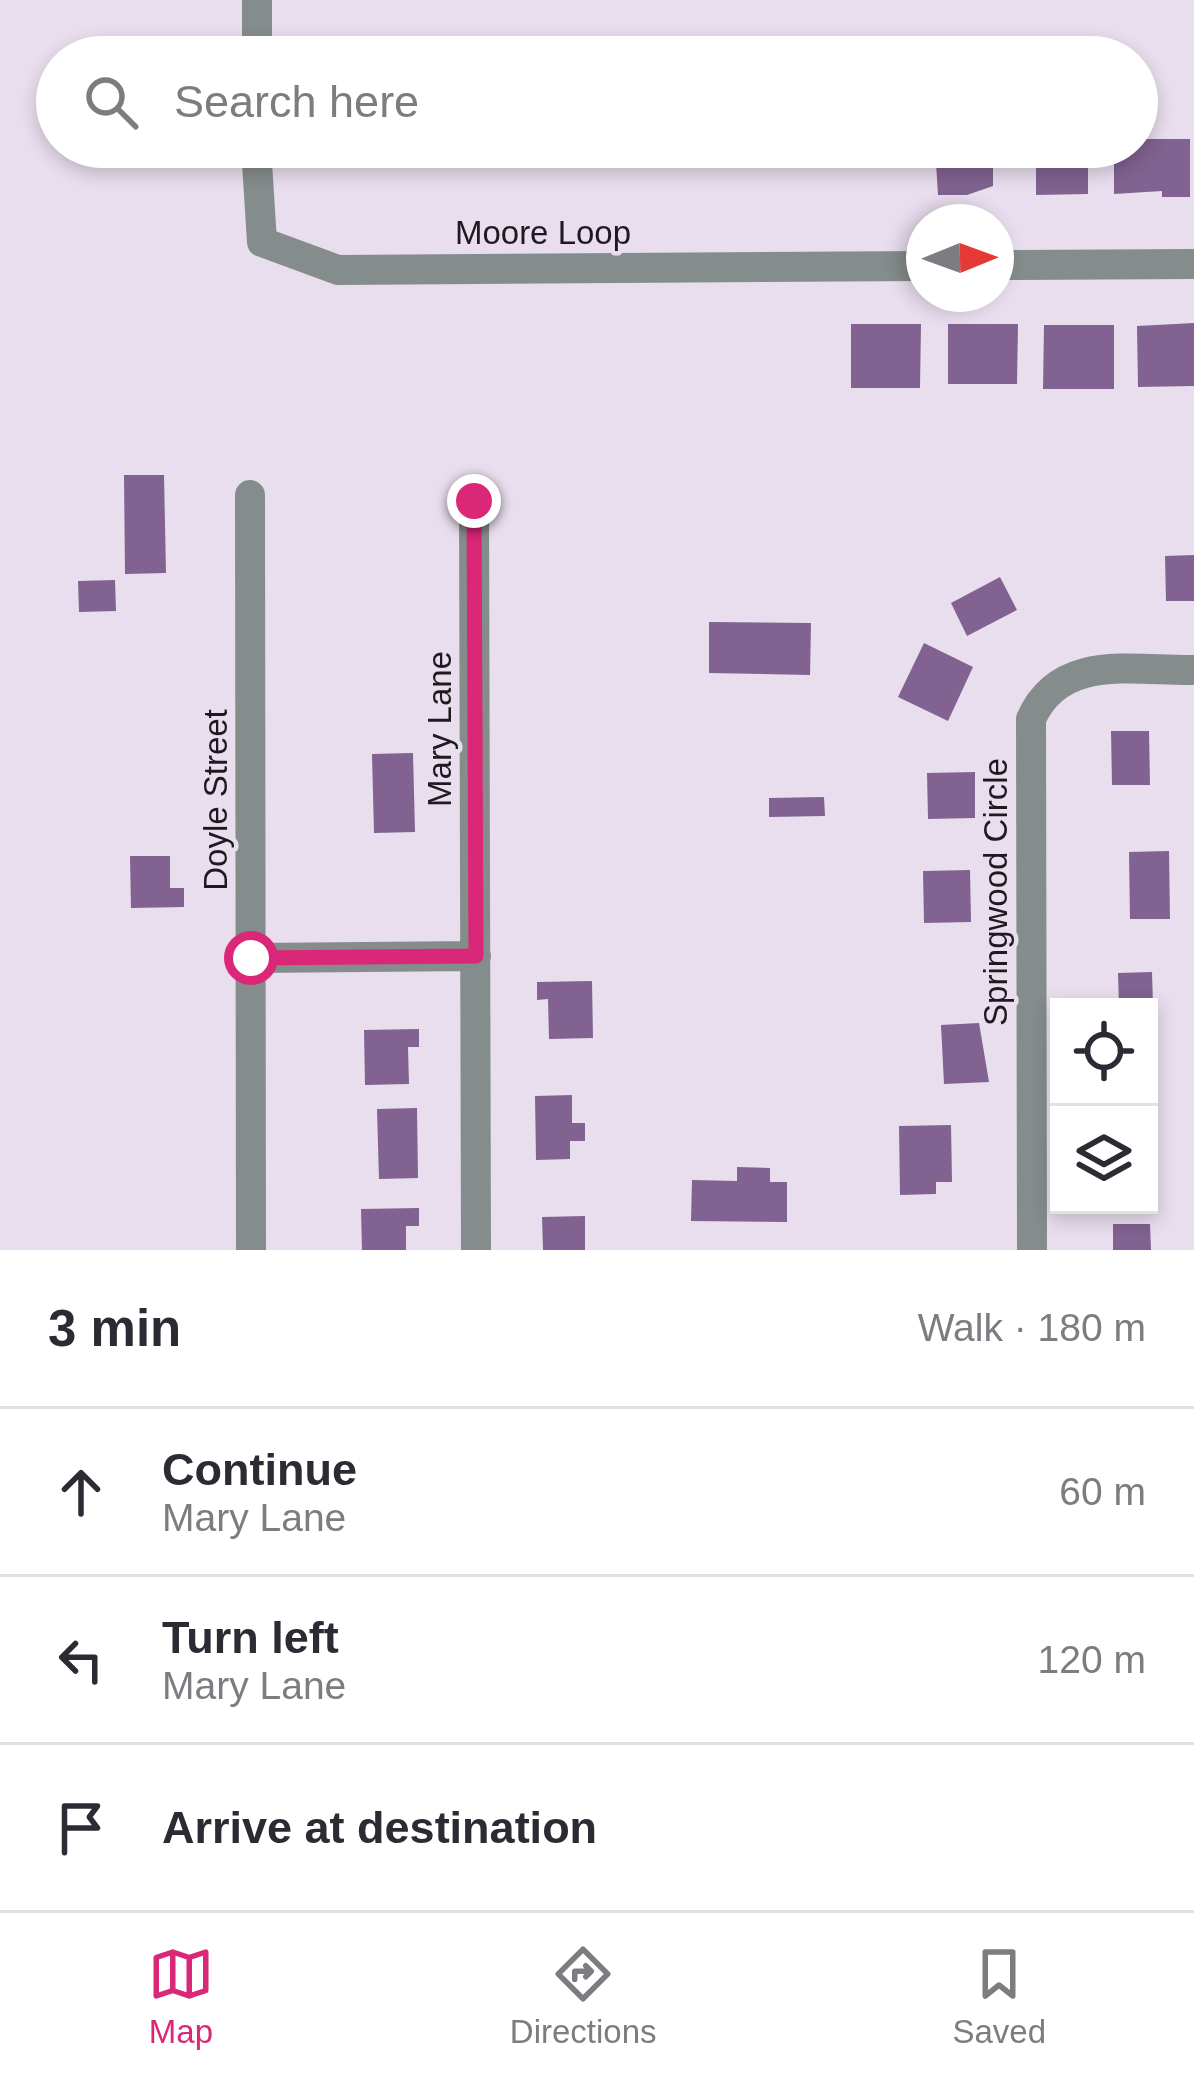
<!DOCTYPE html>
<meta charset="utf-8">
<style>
:root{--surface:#fff;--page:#f7f7f7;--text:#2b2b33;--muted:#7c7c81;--line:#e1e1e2;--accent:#db2777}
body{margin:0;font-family:Helvetica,sans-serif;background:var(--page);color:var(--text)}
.controls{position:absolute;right:36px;bottom:36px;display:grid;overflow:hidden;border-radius:0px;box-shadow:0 6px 18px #0003}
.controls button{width:108px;height:108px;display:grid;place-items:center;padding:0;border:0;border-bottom:3px solid var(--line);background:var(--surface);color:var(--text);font:60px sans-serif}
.compass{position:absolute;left:906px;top:204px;width:108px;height:108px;border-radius:50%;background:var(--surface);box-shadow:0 6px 18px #0003;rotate:89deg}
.stop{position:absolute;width:36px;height:36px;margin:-27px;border:9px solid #db2777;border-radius:50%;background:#fff}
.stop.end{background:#db2777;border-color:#fff;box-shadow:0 3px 12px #0008}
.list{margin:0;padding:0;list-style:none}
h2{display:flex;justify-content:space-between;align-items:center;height:156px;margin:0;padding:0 48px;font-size:51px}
h2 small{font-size:39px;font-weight:400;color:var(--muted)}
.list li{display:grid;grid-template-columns:78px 1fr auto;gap:36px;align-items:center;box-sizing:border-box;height:168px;padding:0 48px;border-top:3px solid var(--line)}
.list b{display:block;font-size:45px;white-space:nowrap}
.list p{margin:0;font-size:39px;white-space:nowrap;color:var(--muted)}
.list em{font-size:39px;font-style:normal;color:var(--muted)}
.icon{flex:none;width:66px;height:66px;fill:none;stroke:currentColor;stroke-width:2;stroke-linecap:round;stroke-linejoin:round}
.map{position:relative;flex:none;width:1194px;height:1250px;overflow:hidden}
.search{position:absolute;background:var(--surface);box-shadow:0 6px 18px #0003;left:36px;right:36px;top:36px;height:132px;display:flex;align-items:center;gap:30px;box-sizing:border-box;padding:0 42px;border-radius:66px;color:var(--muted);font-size:45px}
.sheet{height:660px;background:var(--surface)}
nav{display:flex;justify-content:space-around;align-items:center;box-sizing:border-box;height:168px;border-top:3px solid var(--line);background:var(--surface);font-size:33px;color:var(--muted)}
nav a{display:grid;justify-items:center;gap:6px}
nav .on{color:var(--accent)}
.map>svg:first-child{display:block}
</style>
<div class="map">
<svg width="1194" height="1250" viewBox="0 0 1194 1250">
<rect width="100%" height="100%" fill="#e9deee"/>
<path fill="#816290" d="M1137,139H1190V197H1162V191L1114,194V147H1137Z
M935,147H993V186L967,195H938Z
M1036,147H1088V194L1036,195Z
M1194,323V386L1138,387L1137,326Z
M851,324H921L920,388H851Z
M948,324H1018L1017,384H948Z
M1044,325H1114V389H1043Z
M124,475H164L166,573L125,574Z
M1194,555V601H1166L1165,556Z
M1000,577L1017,610L967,636L951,603Z
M115,580L116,611L79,612L78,581Z
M709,622L811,623L810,675L709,673Z
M924,643L973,667L948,721L898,697Z
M1111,731H1149L1150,785H1112Z
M413,753L415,832L374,833L372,754Z
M975,772V818L928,819L927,773Z
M824,797L825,816L769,817V798Z
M1169,851L1170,919H1130L1129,852Z
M130,856H170V888H184V907L131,908Z
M970,870L971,922L924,923L923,871Z
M1152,972L1154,1037H1149V1007H1119L1118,973Z
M592,981L593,1038L549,1039L548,999L537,1000V982Z
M979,1023L989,1082L944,1084L941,1025Z
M419,1029V1047H408L409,1084L365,1085L364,1030Z
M572,1095V1123H585V1141H570V1159L536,1160L535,1096Z
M417,1108L418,1178L379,1179L377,1109Z
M951,1125L952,1182H936V1194L900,1195L899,1126Z
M737,1167L770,1168V1182H787V1222L691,1221L692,1180L737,1181Z
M419,1208V1226H406V1250H362L361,1209Z
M585,1216V1250H543L542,1217Z
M1113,1224H1150L1151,1250H1113Z"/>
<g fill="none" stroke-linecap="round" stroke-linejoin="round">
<path stroke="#858d8c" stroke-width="30" d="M257,57V0
M256,147L262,242L338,270L924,266
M996,265L1194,264
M250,495L251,1250
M474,501L476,1250
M252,958L476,956
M1032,1250L1031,719C1060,653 1132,671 1194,670"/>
</g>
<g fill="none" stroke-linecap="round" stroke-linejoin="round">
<path stroke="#db2777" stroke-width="15" d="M251,958L476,956L474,501"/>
</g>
<g text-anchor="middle" stroke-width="9" stroke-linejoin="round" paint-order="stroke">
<g font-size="33" fill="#1d191f" stroke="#e9deee">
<text x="543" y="244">Moore Loop</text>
<text transform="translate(439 729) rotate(-90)" y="12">Mary Lane</text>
<text transform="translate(215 800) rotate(-90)" y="12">Doyle Street</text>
<text transform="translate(995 892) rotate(-90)" y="12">Springwood Circle</text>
</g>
</g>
</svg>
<div class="controls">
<button><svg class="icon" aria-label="locate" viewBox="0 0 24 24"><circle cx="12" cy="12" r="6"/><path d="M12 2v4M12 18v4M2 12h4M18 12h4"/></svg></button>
<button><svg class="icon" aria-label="layers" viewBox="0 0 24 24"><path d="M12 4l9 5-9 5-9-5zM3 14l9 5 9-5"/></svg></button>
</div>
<svg class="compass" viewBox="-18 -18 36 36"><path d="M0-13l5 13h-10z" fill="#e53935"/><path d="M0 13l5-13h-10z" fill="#7c7c81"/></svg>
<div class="stop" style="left:251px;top:958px"></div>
<div class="stop end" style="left:474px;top:501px"></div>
<div class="search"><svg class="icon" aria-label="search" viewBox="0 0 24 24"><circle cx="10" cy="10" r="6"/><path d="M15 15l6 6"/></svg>Search here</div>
</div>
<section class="sheet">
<h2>3 min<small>Walk · 180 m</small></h2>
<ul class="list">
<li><svg class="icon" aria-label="ahead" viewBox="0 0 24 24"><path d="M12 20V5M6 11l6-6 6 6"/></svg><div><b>Continue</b><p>Mary Lane</p></div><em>60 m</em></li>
<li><svg class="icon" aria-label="left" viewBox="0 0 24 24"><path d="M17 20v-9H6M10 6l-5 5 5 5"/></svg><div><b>Turn left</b><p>Mary Lane</p></div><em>120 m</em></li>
<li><svg class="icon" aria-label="arrive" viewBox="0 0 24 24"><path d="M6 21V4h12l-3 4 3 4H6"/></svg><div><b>Arrive at destination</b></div></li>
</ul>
</section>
<nav>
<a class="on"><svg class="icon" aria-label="map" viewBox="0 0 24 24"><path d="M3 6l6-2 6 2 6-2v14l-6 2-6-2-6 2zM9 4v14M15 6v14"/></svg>Map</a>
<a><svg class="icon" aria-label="directions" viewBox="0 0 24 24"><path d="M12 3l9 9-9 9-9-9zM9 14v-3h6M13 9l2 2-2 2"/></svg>Directions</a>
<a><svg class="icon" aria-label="saved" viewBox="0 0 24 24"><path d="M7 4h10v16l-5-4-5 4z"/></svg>Saved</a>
</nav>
